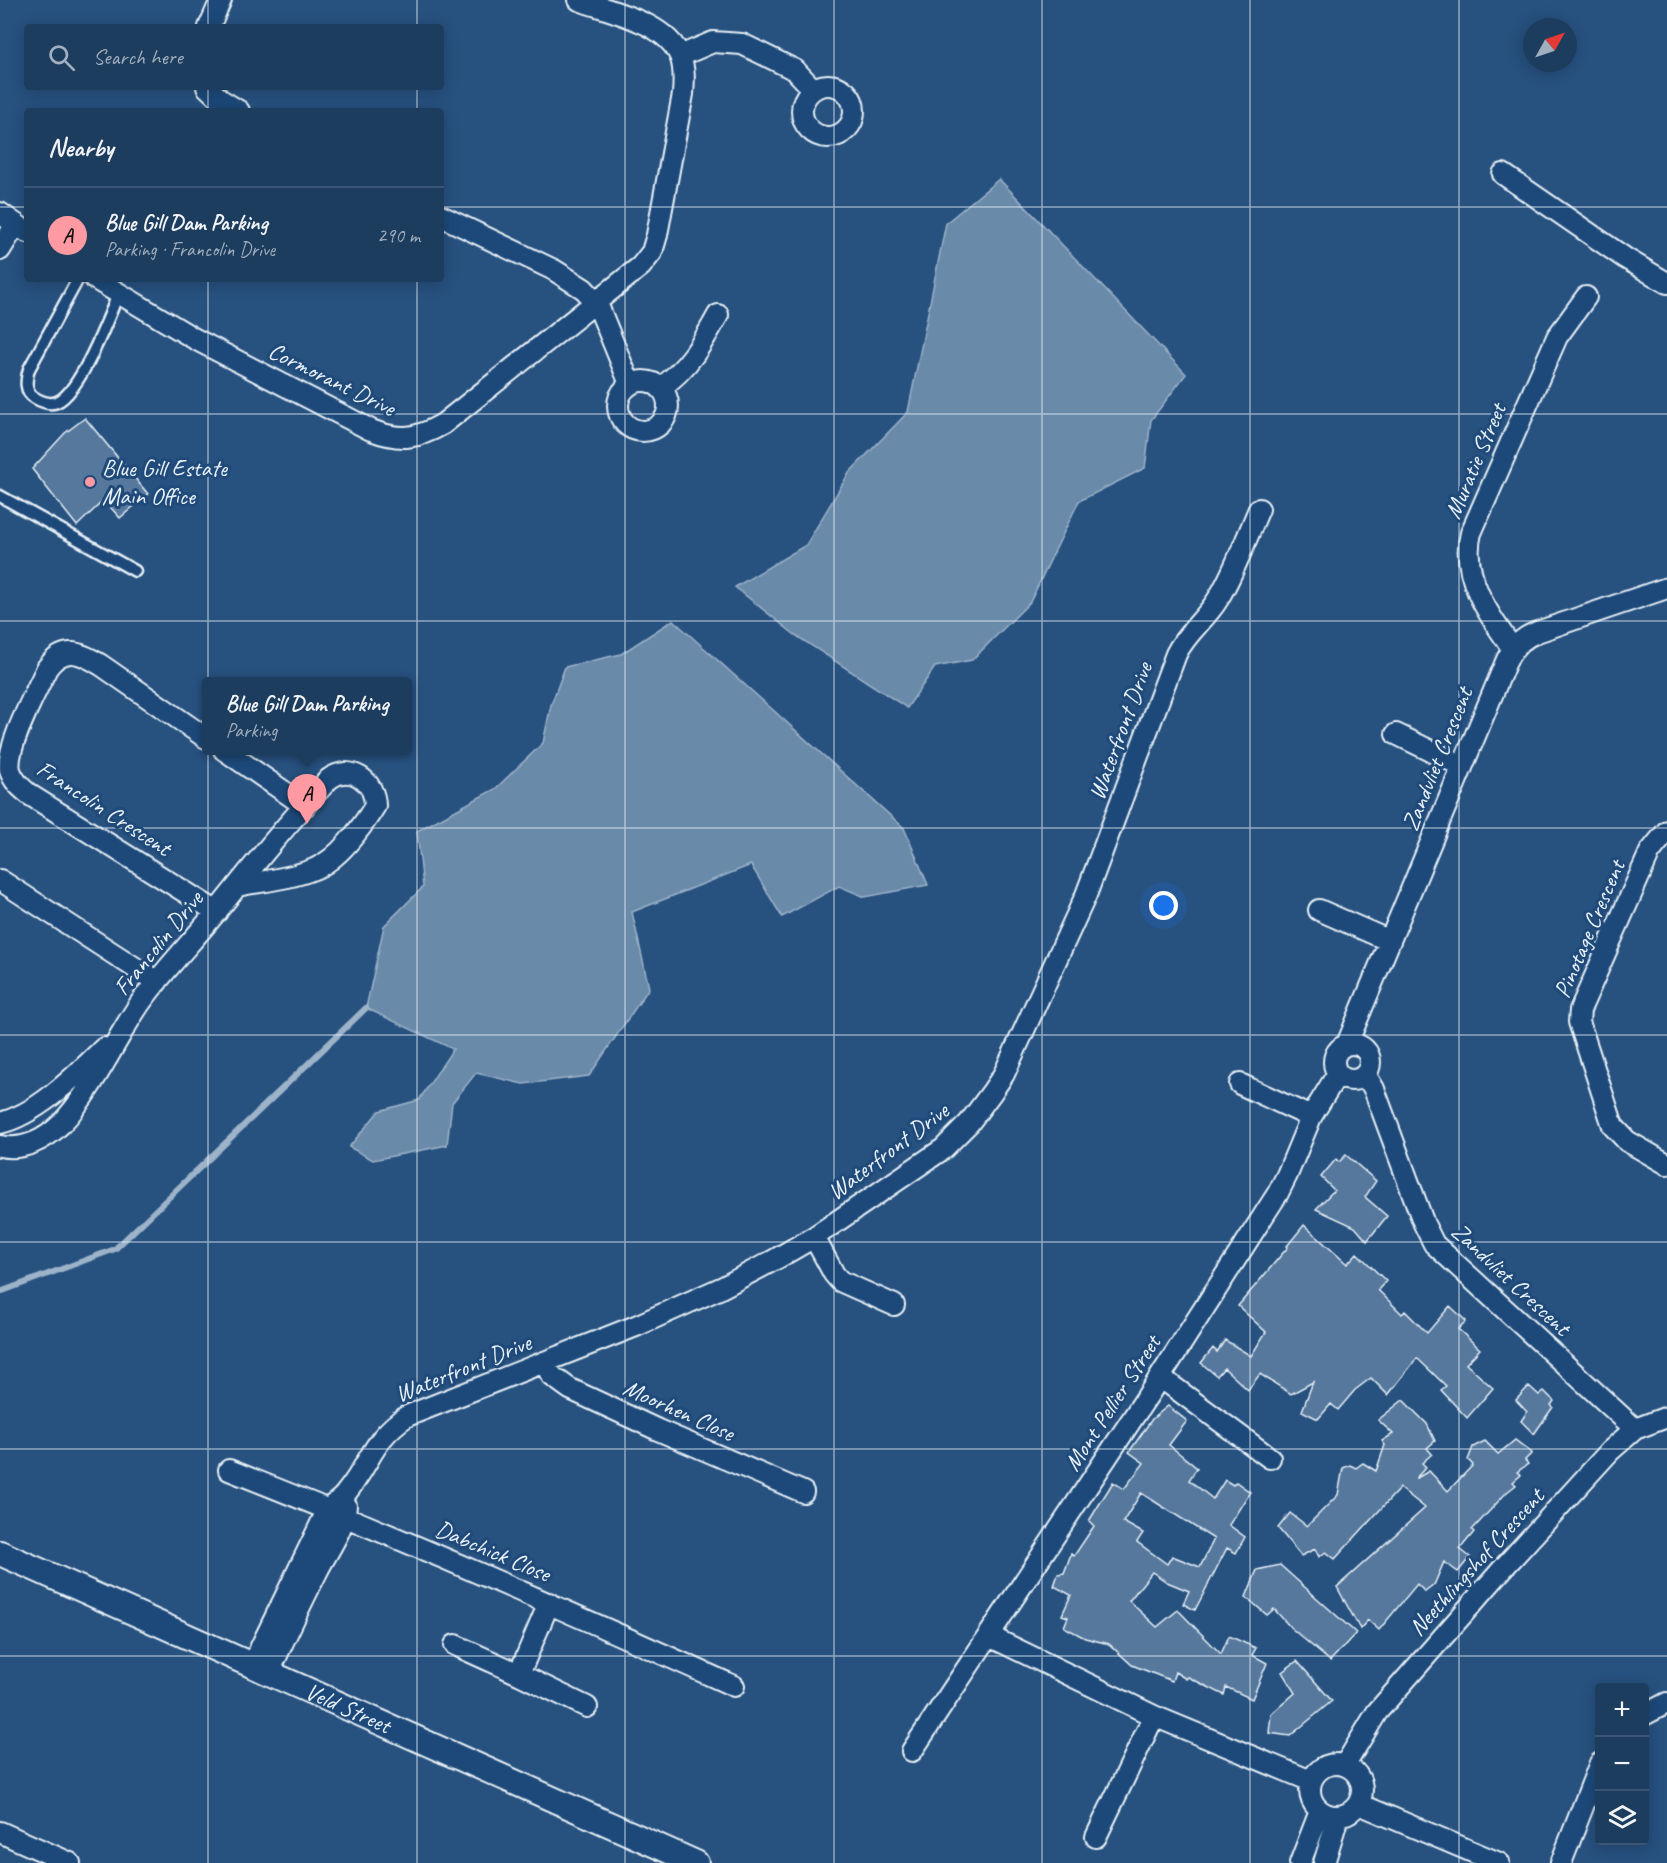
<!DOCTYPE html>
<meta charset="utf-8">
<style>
:root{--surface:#1d3d5f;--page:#2a4868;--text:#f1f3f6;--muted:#a0aebd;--line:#3b5674;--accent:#ff9aa2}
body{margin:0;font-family:Caveat,sans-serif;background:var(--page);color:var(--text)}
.controls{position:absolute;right:18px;bottom:18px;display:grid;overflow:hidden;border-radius:6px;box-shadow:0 3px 15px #0003}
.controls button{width:54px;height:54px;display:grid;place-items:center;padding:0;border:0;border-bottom:2px solid var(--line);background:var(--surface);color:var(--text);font:30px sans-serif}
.compass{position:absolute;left:1523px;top:18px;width:54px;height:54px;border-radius:50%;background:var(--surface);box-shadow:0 3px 15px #0003;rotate:50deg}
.you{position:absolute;left:1164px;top:906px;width:21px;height:21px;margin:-15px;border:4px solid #fff;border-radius:50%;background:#1a73e8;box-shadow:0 0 0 9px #1a73e833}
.badge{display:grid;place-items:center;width:39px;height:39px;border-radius:50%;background:var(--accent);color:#111;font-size:20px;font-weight:700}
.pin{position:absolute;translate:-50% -50px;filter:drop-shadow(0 2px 3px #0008)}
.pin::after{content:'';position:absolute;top:32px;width:21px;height:18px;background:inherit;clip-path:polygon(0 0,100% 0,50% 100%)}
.popup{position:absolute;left:202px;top:677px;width:210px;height:78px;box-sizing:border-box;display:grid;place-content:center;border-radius:6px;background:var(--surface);filter:drop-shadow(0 2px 4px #0005);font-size:20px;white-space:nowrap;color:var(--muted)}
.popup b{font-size:22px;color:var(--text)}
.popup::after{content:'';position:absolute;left:50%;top:100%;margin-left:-12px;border:12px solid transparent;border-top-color:var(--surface)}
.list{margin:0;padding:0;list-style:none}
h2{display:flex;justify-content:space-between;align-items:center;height:78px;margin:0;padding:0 24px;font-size:26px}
h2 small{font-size:20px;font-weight:400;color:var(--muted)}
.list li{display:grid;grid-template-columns:39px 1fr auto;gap:18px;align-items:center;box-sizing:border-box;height:96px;padding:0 24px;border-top:2px solid var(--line)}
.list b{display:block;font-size:22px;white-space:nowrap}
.list p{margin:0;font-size:20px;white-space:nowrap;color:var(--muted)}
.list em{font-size:20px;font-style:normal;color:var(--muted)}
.icon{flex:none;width:33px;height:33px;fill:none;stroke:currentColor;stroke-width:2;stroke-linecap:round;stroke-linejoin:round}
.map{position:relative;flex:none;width:1667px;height:1863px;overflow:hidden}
.search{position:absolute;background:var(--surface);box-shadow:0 3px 15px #0003;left:24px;top:24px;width:420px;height:66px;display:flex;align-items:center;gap:15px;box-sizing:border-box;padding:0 21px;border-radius:6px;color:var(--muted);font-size:22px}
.panel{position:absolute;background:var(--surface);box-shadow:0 3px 15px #0003;left:24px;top:108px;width:420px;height:174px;border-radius:6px}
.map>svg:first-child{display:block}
</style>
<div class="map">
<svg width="1667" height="1863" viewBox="0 0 1667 1863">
<rect width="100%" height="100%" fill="#27517f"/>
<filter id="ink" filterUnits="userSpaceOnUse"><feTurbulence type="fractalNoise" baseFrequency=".0167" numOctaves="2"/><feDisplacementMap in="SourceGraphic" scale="12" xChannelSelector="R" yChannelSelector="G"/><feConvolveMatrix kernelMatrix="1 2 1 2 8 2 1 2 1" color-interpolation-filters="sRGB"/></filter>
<g filter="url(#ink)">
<path fill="#6b8aaa" stroke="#9db3c9" stroke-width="1.5" d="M999,179L1186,374L1151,420L1145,468L1079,501L1030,602L972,660L935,667L907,708L795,635L735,587L806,545L849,473L908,412L946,223Z
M673,620L904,828L928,885L865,897L839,886L782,917L751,865L632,912L649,988L589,1076L523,1084L476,1073L452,1103L447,1145L373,1160L349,1147L379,1111L419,1100L453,1049L366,1008L384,926L423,887L417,831L495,789L543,743L551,705L565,667L621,654Z"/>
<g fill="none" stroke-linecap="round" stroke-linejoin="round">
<path stroke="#9db3c9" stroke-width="6" d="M0,1292L115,1249L366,1008"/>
</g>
<path fill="#57789d" stroke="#e8f1f8" stroke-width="1.5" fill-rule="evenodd" d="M85,418L148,494L120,518L104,500L77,526L32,469L65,433Z
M1346,1155L1376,1181L1365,1197L1387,1216L1367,1241L1355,1227L1316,1209L1334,1190L1321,1177L1336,1159L1339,1162Z
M1304,1225L1347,1264L1357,1253L1386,1281L1378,1290L1402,1314L1405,1311L1427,1333L1450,1306L1466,1321L1458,1329L1480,1349L1466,1364L1493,1388L1467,1418L1441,1390L1446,1386L1417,1358L1388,1395L1371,1378L1355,1390L1338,1410L1331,1404L1318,1419L1302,1411L1313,1382L1291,1394L1260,1374L1248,1390L1224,1368L1217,1376L1201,1363L1213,1348L1217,1352L1225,1340L1251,1356L1266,1332L1238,1306L1288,1247L1287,1246Z
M1529,1386L1539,1395L1544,1391L1554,1401L1551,1405L1553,1407L1534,1434L1521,1421L1527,1412L1516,1400Z
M1403,1400L1427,1424L1435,1441L1427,1448L1432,1454L1422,1463L1426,1467L1415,1479L1429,1471L1448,1491L1473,1465L1468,1460L1473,1447L1485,1441L1498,1454L1515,1440L1532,1453L1525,1460L1528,1464L1517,1472L1521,1475L1513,1482L1516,1485L1507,1492L1472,1530L1474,1532L1460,1549L1470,1557L1458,1572L1444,1562L1434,1585L1425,1592L1417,1584L1379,1630L1368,1620L1360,1629L1337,1587L1425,1508L1400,1488L1335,1559L1326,1552L1319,1557L1315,1549L1301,1556L1278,1528L1290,1513L1307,1526L1338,1495L1343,1468L1350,1465L1356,1468L1363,1463L1376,1471L1385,1445L1382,1441L1393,1434L1378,1420Z
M1168,1406L1187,1421L1169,1445L1197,1468L1189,1480L1213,1499L1225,1480L1233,1485L1236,1482L1250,1492L1229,1525L1245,1537L1236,1553L1227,1548L1195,1610L1183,1604L1189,1591L1167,1582L1152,1572L1129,1601L1157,1627L1178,1610L1221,1654L1229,1636L1256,1648L1252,1655L1267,1663L1252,1699L1226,1687L1224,1695L1188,1677L1186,1679L1175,1672L1172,1681L1132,1665L1109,1644L1085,1638L1064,1627L1068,1617L1062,1615L1071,1595L1054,1586L1058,1574L1064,1573L1071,1554L1074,1556L1094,1526L1089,1521L1113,1482L1124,1489L1144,1463L1129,1452L1152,1419ZM1141,1493L1214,1539L1200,1567L1172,1556L1167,1564L1137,1542L1143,1533L1123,1522Z
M1280,1565L1356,1633L1330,1661L1291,1628L1274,1609L1267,1615L1246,1597L1257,1570Z
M1297,1661L1332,1701L1290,1736L1269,1733L1271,1714L1295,1693L1282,1672Z"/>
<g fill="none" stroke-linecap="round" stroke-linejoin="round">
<g stroke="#e8f1f8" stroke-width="15">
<path id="service" d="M78,279L29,369C26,380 24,392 35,398C42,402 50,405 57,402C80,392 109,317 118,294
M0,496L135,571"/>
</g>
<g stroke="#e8f1f8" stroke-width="24">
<path id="minor" d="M209,27L221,0
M680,56L713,42L742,44L795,70L813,89
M802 111a26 26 0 1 1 52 0a26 26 0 1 1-52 0Z
M207,87L221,100L239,111
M1503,174L1625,258L1667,283
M0,213L27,232
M441,216L554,270L584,289L597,303L630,384
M0,250L16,224
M95,279L195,339L371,430C400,441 417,439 443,424L641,266L652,252L657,235L683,94C684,82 685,68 680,56C665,22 612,12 579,0
M618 406a25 25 0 1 1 50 0a25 25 0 1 1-50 0Z
M660,388C688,369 702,344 718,315
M1513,649C1489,616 1460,575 1471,533L1557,337L1586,297
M1396,734L1462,766
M206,738L101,665C80,652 64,645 47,668C37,690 5,748 10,770C13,781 21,788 30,795L217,912
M224,750L305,806
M1667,831L1650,852L1580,1010L1579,1022L1613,1126L1627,1141L1667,1164
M0,880L157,982
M1319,910L1390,941
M1347,1044L1505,664C1511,649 1522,638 1537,632L1667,588
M1334 1062a18 18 0 1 1 36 0a18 18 0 1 1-36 0Z
M1365,1074L1374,1089L1424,1224L1434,1244L1635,1429
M1240,1084L1311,1117
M0,1123C38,1114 76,1075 104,1048
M0,1146C23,1151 45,1140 61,1124C94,1089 114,1041 141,1002C164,970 192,942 217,911C253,866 289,821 329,779C351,763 375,781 375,806C362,827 338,860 314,869C290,879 262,881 237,886
M814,1237L834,1274L840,1281L894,1305
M544,1362L552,1376L570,1389L658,1430L803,1492
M1160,1377L1270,1458
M229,1470C400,1537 567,1611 734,1686
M549,1603L519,1674L587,1707
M989,1636L1154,1716L1311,1781
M455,1645L519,1674
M252,1665L328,1509C334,1504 342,1499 346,1493C370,1464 373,1438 407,1416L636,1326L721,1288L776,1259L814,1237L943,1149L969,1123L992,1092L1004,1074L1086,895L1176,654C1186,633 1206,619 1218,599C1235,571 1246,539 1259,509
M269,1673C284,1639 300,1606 317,1572C327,1551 345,1529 346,1505
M1644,1715L1667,1703
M912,1751L1160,1377L1278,1193L1287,1175L1311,1117L1338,1073
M1310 1790a26 26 0 1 1 52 0a26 26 0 1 1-52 0Z
M1345,1765L1377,1712L1506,1565L1610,1451L1635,1429L1667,1417
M1359,1804L1499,1863
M0,1832L70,1863
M1096,1837L1154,1716
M1300,1863L1320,1811
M1324,1863L1338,1817
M1561,1863L1600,1763"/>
</g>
<g stroke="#e8f1f8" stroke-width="28">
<g id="tertiary">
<path id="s1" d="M0,1553L696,1863"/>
</g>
</g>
<use href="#service" stroke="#1f4a7a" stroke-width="10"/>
<use href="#minor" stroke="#1f4a7a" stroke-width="20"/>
<use href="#tertiary" stroke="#1f4a7a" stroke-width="24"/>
</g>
</g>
<path fill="none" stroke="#e8f1f8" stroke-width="1.5" stroke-opacity="0.55" d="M208,0V27M417,0V27M625,0V1863M834,0V1863M1042,0V1863M1250,0V1863M1459,0V1863M208,87V111M417,87V111M0,207H27M441,207H1667M208,279V1863M417,279V1863M0,414H1667M0,621H1667M0,828H1667M0,1035H1667M0,1242H1667M0,1449H1667M0,1656H1667"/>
<circle fill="#ff9aa2" stroke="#1f4a7a" stroke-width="2" cx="90" cy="482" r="6"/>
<g text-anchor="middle" stroke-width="6" stroke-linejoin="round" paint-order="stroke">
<g font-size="24" fill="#e8f1f8" stroke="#1f4a7a">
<text transform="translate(332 379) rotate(26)" y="8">Cormorant Drive</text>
<text transform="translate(1475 461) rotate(-67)" y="8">Muratie Street</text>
<text transform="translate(1120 731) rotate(-70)" y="8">Waterfront Drive</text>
<text transform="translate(1437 759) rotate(-68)" y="8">Zandvliet Crescent</text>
<text transform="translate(104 808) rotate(33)" y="8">Francolin Crescent</text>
<text transform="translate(1589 929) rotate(-67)" y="8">Pinotage Crescent</text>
<text transform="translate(158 943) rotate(-51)" y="8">Francolin Drive</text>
<text transform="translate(888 1151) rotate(-37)" y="8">Waterfront Drive</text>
<text transform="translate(1511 1279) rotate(43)" y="8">Zandvliet Crescent</text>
<text transform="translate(463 1368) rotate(-22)" y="8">Waterfront Drive</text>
<text transform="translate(1112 1403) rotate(-57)" y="8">Mont Pellier Street</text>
<text transform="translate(679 1410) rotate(24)" y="8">Moorhen Close</text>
<text transform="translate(493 1551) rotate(23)" y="8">Dabchick Close</text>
<text transform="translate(1476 1562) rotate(-48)" y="8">Neethlingshof Crescent</text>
<text dy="8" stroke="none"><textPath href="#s1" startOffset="381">Veld Street</textPath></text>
</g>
<g font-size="24" fill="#e8f1f8" stroke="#1f4a7a" text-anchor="start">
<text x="102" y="476">Blue Gill Estate<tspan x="102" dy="28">Main Office</tspan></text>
</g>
</g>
</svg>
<div class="controls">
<button>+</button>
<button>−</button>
<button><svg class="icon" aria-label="layers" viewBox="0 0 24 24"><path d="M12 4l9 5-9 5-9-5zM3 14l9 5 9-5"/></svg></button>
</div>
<svg class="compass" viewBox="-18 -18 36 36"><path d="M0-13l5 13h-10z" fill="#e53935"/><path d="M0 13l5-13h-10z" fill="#a0aebd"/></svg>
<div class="you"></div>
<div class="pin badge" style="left:307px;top:824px">A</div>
<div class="popup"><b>Blue Gill Dam Parking</b>Parking</div>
<div class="search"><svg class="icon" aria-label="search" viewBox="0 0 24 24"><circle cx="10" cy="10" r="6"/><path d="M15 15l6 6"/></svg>Search here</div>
<section class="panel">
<h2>Nearby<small></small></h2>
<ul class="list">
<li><span class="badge">A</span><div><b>Blue Gill Dam Parking</b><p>Parking · Francolin Drive</p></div><em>290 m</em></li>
</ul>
</section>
</div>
